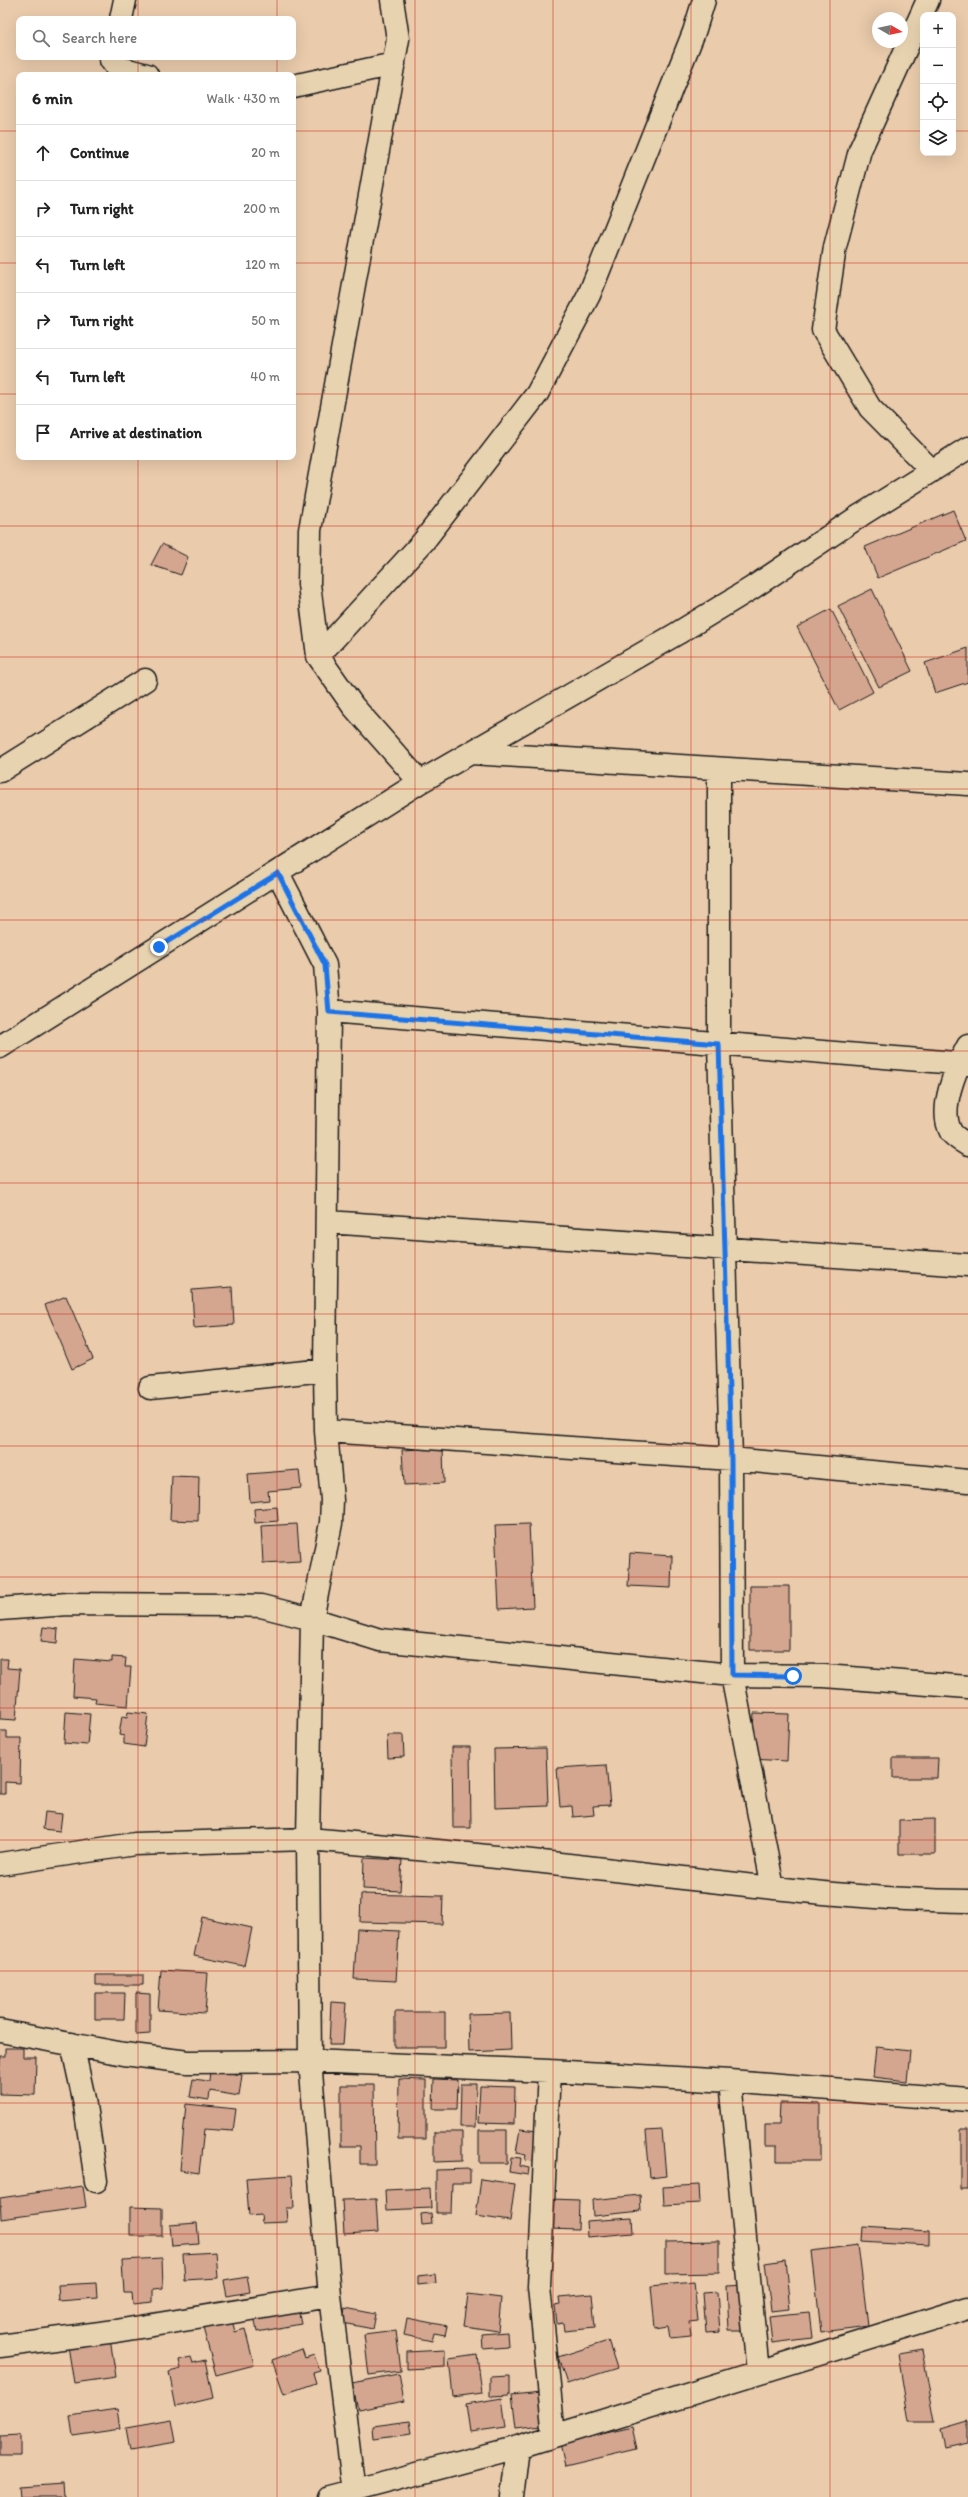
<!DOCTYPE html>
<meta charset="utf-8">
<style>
:root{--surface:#fff;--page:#f2f2f2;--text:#222;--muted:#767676;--line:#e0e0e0}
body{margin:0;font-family:Itim,sans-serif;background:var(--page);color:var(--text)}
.controls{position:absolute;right:12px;top:12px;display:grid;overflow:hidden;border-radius:8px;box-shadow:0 4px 16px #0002}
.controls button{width:36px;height:36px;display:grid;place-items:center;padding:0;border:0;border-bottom:1px solid var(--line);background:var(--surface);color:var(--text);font:20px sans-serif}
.compass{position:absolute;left:872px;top:12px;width:36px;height:36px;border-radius:50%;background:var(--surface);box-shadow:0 4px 16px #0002;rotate:99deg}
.stop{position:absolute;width:12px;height:12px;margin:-9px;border:3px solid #1a73e8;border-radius:50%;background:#fff}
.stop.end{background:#1a73e8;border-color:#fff;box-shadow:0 1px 4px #0008}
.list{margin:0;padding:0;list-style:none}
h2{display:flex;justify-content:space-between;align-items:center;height:52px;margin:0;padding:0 16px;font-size:17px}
h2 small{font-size:13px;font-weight:400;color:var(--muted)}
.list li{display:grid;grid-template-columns:26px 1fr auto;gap:12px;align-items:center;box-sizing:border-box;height:56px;padding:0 16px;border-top:1px solid var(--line)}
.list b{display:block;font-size:15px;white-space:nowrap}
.list em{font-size:13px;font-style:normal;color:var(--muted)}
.icon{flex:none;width:22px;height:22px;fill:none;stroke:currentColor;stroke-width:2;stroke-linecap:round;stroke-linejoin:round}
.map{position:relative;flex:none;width:968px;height:2497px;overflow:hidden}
.search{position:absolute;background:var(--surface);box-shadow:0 4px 16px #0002;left:16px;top:16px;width:280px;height:44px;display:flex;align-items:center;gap:10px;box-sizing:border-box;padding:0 14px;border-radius:8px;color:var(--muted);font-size:15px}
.panel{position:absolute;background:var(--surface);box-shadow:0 4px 16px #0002;left:16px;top:72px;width:280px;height:388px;border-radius:8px}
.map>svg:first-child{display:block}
</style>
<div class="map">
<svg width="968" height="2497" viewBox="0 0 968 2497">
<rect width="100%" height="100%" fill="#eacbac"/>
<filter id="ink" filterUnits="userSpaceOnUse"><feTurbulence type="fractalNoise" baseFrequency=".025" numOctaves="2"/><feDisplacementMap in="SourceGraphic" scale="8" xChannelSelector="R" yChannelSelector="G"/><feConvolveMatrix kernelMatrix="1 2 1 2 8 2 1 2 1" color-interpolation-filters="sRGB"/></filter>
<g filter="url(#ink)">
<path fill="#d4a690" stroke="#1c1c1c" d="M953,510L966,541L878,578L865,547Z
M162,544L188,557L181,575L151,565Z
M872,589L912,671L879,687L838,606Z
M831,609L873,692L839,710L797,627Z
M968,648V682L935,693L925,663Z
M232,1287L234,1325L194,1328L192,1290Z
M66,1296L93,1359L72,1369L45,1305Z
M443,1448L444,1483L404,1485L402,1450Z
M299,1470L301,1488L268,1491L269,1500L250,1502L248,1474Z
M172,1476L199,1477L198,1521L170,1520Z
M277,1507L278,1521L255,1523L254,1509Z
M297,1524L300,1561L263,1563L261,1526Z
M529,1524L533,1607L499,1609L495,1525Z
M630,1553L672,1556L671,1588L628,1586Z
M750,1586H789V1650H750Z
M43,1627L58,1629L57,1643L41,1641Z
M112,1657L126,1658L125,1667H131L128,1706L95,1703L96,1698L73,1696L75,1659L112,1662Z
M0,1659H8L7,1668L20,1669L16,1720L0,1719Z
M66,1712L90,1714L87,1745L64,1743Z
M128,1712L148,1714L144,1747L124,1744V1736L119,1735L122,1716L127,1717Z
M754,1713L789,1714L787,1761L751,1759Z
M0,1731H7V1738H21L20,1783L5,1782V1794H0Z
M387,1735H403L404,1757L388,1758Z
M452,1747H470L471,1828H453Z
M546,1748L548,1806L495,1808L494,1749Z
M893,1758H938L937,1778H893Z
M606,1765L610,1805L593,1806L594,1815L573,1817L572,1806L560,1807L557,1768Z
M45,1812L62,1814L60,1831L43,1829Z
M935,1819V1854H899V1820Z
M364,1858L402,1860L400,1891L363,1889Z
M361,1894L443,1896L442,1924L360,1922Z
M202,1917L252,1928L244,1966L194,1956Z
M357,1929L399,1931L396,1981L354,1979Z
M161,1970L208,1973L205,2013L158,2010Z
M96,1975H143V1985H96Z
M95,1993H125L124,2019H95Z
M136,1993L150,1994V2034L136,2035Z
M331,2002L346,2003L343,2045H329Z
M395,2012H445V2047H395Z
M510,2013L511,2050L469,2052L468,2014Z
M876,2047L910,2051L907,2081L873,2077Z
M5,2048H23V2057H36L35,2095L0,2094V2056H5Z
M210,2070L242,2075L239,2096L210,2091L209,2100L190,2097L193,2079L209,2081Z
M399,2079L426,2080V2139H398Z
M434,2079L458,2080L457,2109H433Z
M461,2084H476L475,2127H460Z
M341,2085H374L375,2164H360V2146H341Z
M480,2086L515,2087L514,2124L478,2123Z
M780,2103L820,2104V2161H777V2146H765V2125H779Z
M186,2104L236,2109L233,2131L204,2129L199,2173L180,2170Z
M520,2129L538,2131L533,2161L525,2160L526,2155L516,2153Z
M961,2129H968V2190H961Z
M479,2130H507V2163H479Z
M662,2130L666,2176L650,2178L646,2131Z
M434,2132H462V2161L434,2162Z
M511,2157L521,2158L520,2166L529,2168L528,2175L509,2172Z
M470,2169V2183H452L451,2213H436V2170Z
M292,2175L294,2208H286L287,2222L262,2223L261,2215L249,2216L246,2178Z
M481,2179L515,2184L510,2221L476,2216Z
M699,2185L700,2203L664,2205L663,2187Z
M83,2186L86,2207L1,2219L0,2198Z
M430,2188L431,2208L386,2210L385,2190Z
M640,2195L641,2211L593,2216L592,2200Z
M376,2199L378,2232L344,2234L342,2200Z
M551,2199L579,2200L578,2230L550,2229Z
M130,2207L162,2208V2236H130Z
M431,2213L432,2224L422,2225L421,2214Z
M632,2218L633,2233L587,2237L586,2221Z
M197,2223L199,2244L172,2246L170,2225Z
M862,2227L929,2231V2245L861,2241Z
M719,2241V2273L665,2274V2242Z
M858,2245L868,2326L821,2332L812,2251Z
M216,2252L218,2278L185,2280L183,2254Z
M162,2258L163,2288L153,2289V2302L133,2304L132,2293H124L122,2260Z
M785,2260L790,2309L771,2311L765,2263Z
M435,2274L436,2283L418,2285V2276Z
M247,2277L250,2292L227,2296L224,2281Z
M694,2282L698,2321L689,2322L691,2336L670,2338L668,2326L655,2328L651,2286Z
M96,2283L97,2298L59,2301L58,2285Z
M746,2285L747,2330H729L727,2286Z
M717,2292L720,2332L706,2333L703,2293Z
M468,2294L501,2298L498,2331L464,2326Z
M592,2294L595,2328L564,2331L563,2323L557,2324L555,2305L560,2304L559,2297Z
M298,2307L301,2324L257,2332L254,2315Z
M345,2308L376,2314L373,2329L342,2323Z
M809,2312L812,2338L772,2343L769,2316Z
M407,2318L447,2326L445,2335L434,2333L432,2341L404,2335Z
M232,2320L235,2332L245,2329L254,2365L216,2375L203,2328Z
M396,2331L401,2371L369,2375L364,2335Z
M507,2332L508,2347L483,2349L482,2334Z
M110,2339L116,2377L74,2383L68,2346Z
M608,2341L617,2368L567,2384L558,2357Z
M302,2349L305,2358L314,2355L320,2371L313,2373L316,2383L284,2394L272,2360Z
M445,2350V2367L407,2369V2352Z
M922,2350L935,2422H909L898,2354Z
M477,2355L482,2393L453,2397L449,2359Z
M191,2357L193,2363L205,2360L213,2398L176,2407L169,2372L181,2369L179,2360Z
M399,2374L404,2401L358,2410L352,2383Z
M510,2376V2395L490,2396V2377Z
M540,2392L543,2425L516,2428L512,2395Z
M502,2398L506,2427L470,2432L466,2404Z
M117,2409L120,2429L73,2436L70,2416Z
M172,2420L176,2442L130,2450L126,2428Z
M410,2421L412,2434L374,2439L373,2426Z
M968,2421V2442L945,2447L941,2429Z
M632,2427L637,2449L565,2466L560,2443Z
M20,2435V2455H0V2436Z
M63,2484L64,2497H20L19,2487Z"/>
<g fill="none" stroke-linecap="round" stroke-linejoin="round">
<g stroke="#1c1c1c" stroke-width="25">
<path id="minor" d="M392,0L398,39L310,530L309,584L318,656L353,706L420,782
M928,0L860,150L835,247L823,330L870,408L932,471
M121,19L125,0
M112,57L111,60L116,67L147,75
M293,86L394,64
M318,656L423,542L537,394L589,295L694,32L704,0
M471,753L968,784
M719,769V1044L731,1459L732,1675L773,1888
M0,771L145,680
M278,873L325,965L329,1011L325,1370L326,1431L332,1500L331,1523L312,1619L380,1640L732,1675L824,1676L968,1687
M329,1011L968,1064
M968,1046C956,1068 938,1109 951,1132C954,1137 963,1142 968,1145
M0,1047L420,782L678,633L752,588L861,515L968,448
M327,1222L968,1265
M150,1388L325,1370
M326,1431L731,1459L968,1481
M0,1609L68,1604L234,1605L261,1606L312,1619L308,1839C427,1849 547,1862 666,1876C766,1887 867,1900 968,1901
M0,1864L135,1844L308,1839L310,2061L330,2296L354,2492
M0,2031L124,2054L188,2062L310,2061L549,2071L730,2081L968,2100
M72,2044L84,2099L96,2181
M549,2071L539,2287L554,2436
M730,2081L758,2373
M0,2346L116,2331L330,2296
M329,2497L518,2447L968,2308
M512,2497L518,2447"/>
</g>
<use href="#minor" stroke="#e8d3b1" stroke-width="22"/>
</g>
</g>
<g fill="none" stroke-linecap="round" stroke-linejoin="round" filter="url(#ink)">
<path stroke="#1a73e8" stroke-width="5" d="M159,947L278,873L325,965L329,1012L719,1044L731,1459L732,1675L793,1676"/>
</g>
<path fill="none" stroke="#c8321e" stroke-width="1" stroke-opacity="0.55" d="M138,0V19M277,0V19M415,0V2497M553,0V2497M691,0V2497M830,0V2497M138,57V75M277,57V75M0,131H19M293,131H923M953,131H968M0,263H19M293,263H968M0,394H19M293,394H968M138,457V2497M277,457V2497M0,526H968M0,657H968M0,789H968M0,920H968M0,1051H968M0,1183H968M0,1314H968M0,1446H968M0,1577H968M0,1708H968M0,1840H968M0,1971H968M0,2103H968M0,2234H968M0,2366H968"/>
</svg>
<div class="controls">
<button>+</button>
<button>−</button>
<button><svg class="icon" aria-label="locate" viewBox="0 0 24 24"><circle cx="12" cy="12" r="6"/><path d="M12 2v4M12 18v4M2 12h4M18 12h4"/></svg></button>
<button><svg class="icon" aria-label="layers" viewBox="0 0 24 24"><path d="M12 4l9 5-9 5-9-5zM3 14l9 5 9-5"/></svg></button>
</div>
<svg class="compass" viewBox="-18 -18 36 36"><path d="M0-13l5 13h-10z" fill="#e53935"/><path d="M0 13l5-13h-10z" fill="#767676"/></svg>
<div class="stop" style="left:793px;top:1676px"></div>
<div class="stop end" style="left:159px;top:947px"></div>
<div class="search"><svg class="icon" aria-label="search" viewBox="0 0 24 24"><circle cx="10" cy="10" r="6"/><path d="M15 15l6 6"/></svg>Search here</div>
<section class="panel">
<h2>6 min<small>Walk · 430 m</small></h2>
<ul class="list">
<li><svg class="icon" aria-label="ahead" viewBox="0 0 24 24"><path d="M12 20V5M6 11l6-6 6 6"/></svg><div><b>Continue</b></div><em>20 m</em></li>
<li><svg class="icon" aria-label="right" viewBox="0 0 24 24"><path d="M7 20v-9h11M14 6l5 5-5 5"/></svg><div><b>Turn right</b></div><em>200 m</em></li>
<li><svg class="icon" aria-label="left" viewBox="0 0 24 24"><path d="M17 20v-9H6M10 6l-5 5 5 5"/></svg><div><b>Turn left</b></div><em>120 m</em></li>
<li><svg class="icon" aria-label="right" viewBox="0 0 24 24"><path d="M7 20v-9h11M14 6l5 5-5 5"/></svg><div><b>Turn right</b></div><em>50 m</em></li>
<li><svg class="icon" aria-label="left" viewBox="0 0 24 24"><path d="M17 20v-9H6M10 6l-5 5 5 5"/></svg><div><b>Turn left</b></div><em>40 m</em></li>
<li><svg class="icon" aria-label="arrive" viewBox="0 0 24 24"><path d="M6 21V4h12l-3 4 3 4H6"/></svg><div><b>Arrive at destination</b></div></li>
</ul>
</section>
</div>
